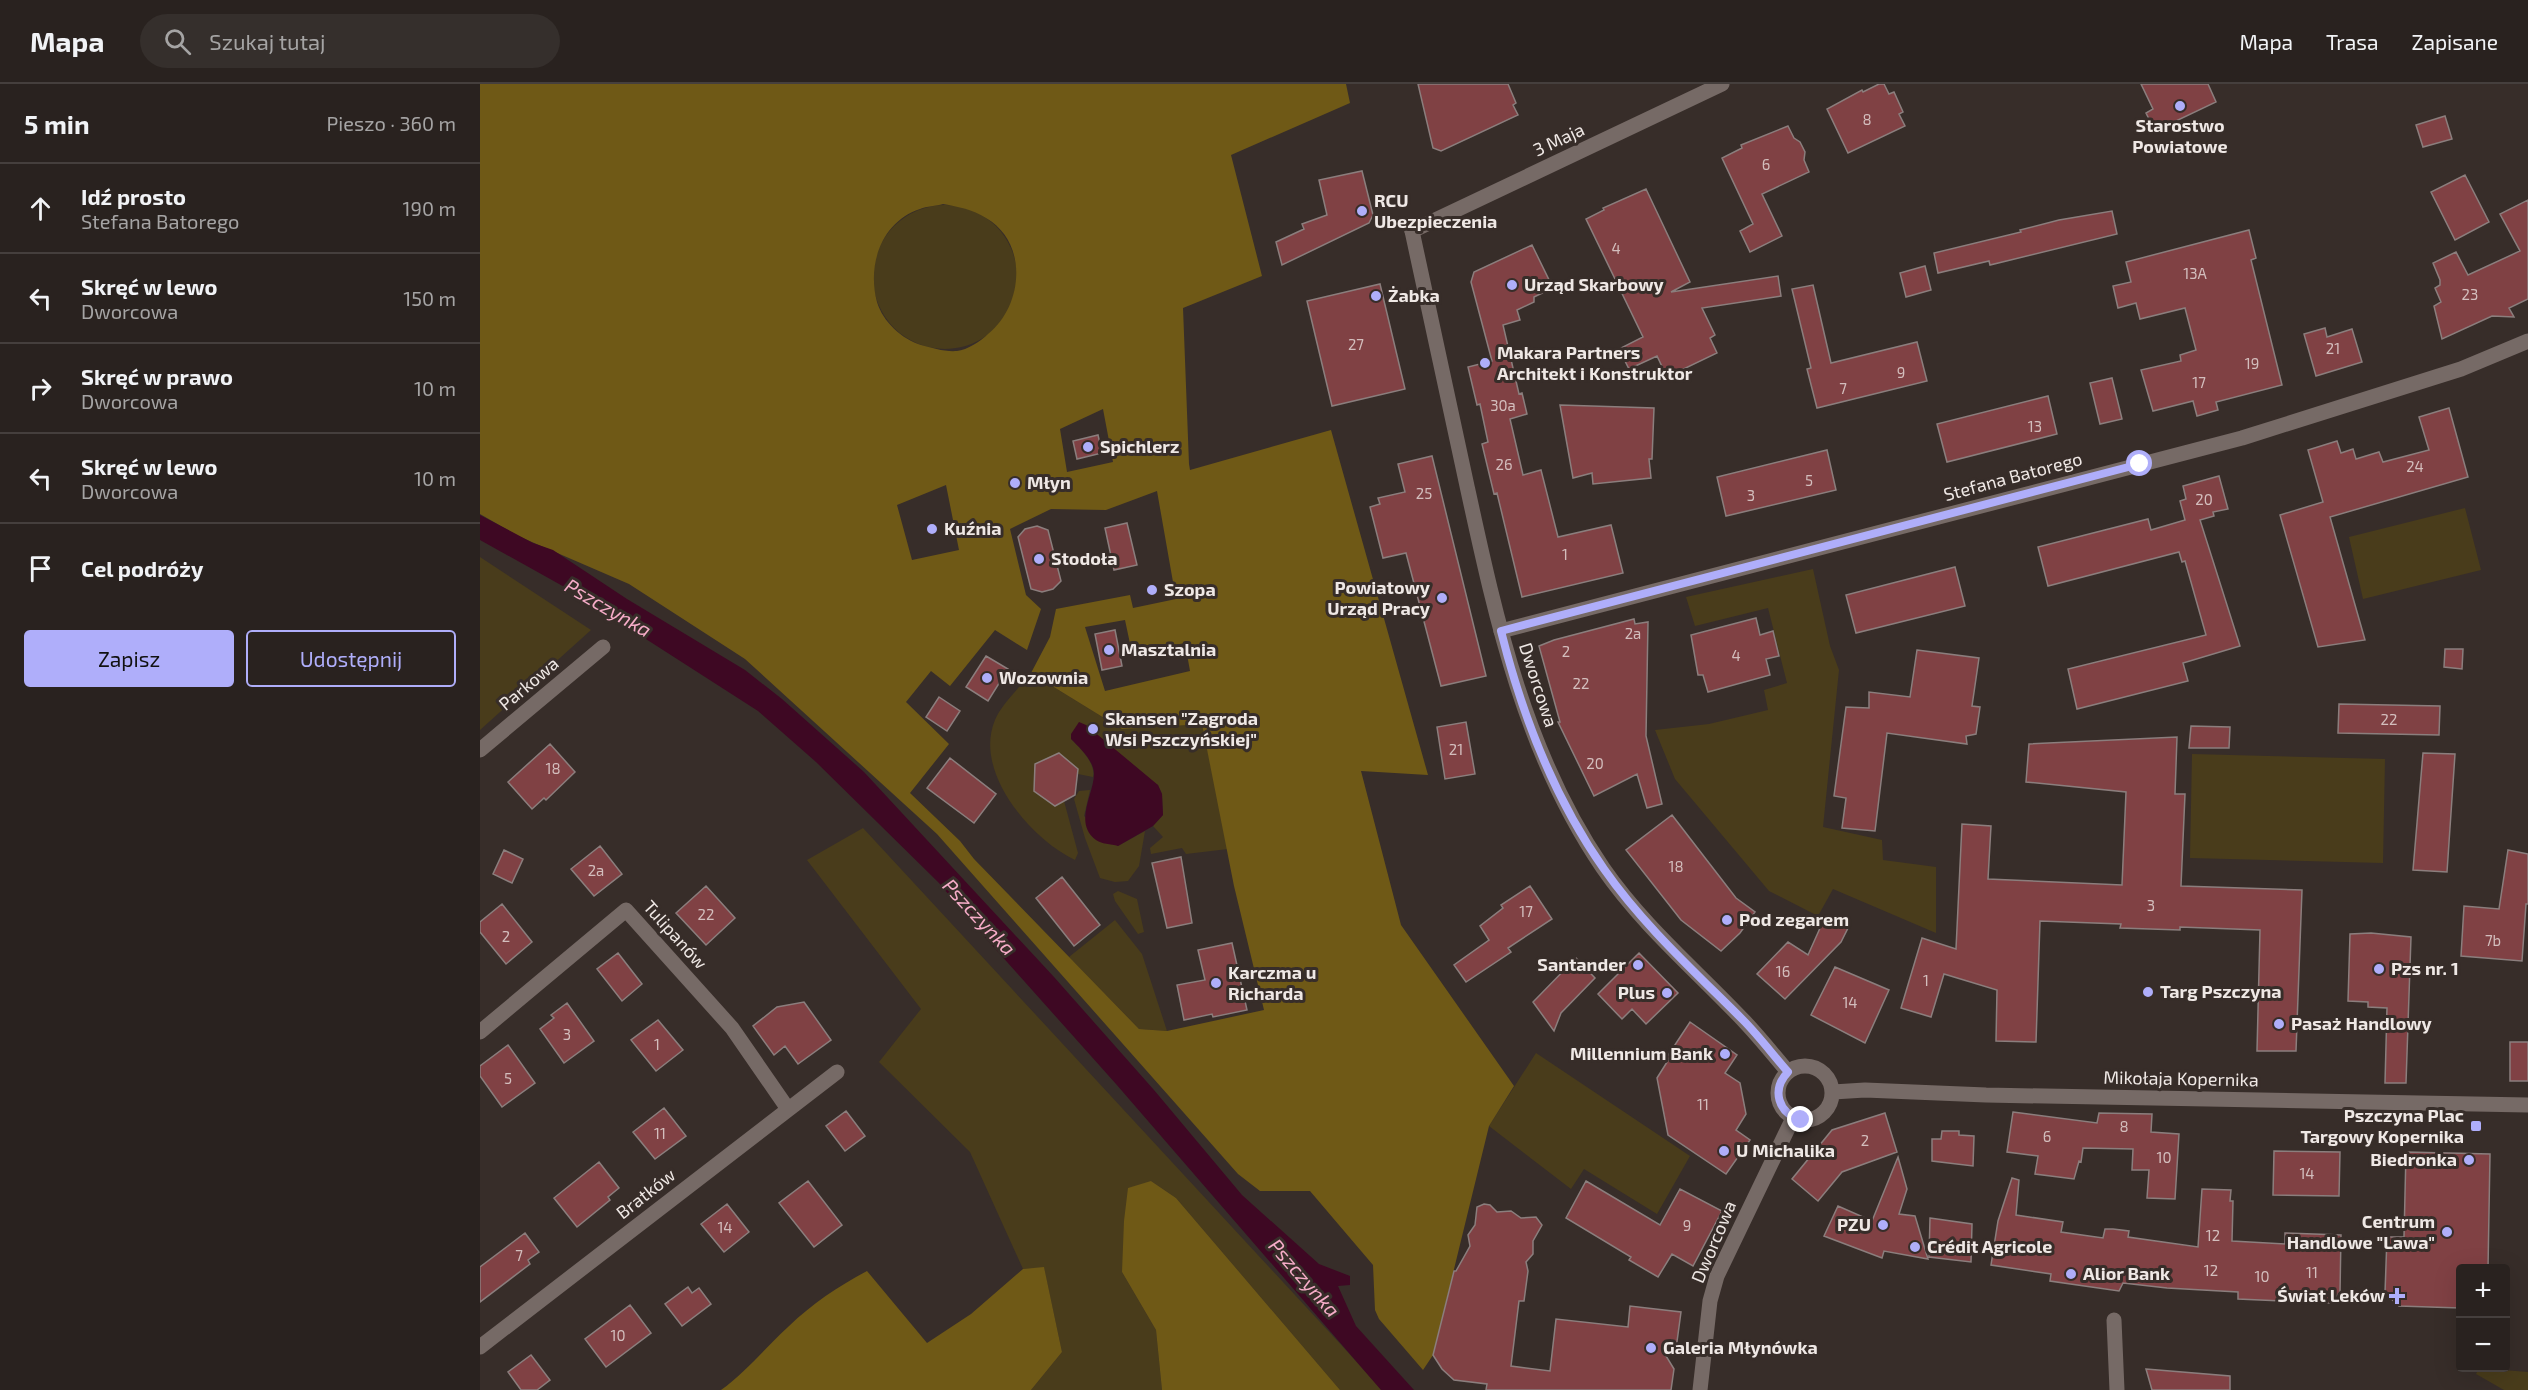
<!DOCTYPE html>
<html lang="pl">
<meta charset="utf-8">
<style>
:root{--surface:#29221f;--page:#352f2c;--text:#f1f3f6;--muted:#a5a4a4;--line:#453f3d;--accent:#afaefa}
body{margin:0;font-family:"Exo 2",sans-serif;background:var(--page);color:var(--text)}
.controls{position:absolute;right:18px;bottom:18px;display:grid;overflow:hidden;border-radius:6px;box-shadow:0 6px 24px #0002}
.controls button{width:54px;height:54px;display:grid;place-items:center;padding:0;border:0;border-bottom:2px solid var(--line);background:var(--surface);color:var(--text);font:30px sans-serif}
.stop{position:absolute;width:18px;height:18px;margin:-14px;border:4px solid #afaefa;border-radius:50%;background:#fff}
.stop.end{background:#afaefa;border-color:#fff;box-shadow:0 2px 6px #0008}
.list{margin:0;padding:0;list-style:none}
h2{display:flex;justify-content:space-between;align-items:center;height:78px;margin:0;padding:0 24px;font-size:26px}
h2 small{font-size:20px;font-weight:400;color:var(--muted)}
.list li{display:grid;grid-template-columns:39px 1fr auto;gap:18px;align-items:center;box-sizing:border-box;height:90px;padding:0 24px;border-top:2px solid var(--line)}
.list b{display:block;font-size:22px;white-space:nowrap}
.list p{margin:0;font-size:20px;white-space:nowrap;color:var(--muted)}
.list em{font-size:20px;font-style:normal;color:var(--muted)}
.actions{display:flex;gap:12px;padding:18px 24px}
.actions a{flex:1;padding:14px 0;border:2px solid var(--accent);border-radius:6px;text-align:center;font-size:21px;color:var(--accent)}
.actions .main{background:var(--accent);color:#111}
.icon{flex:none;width:33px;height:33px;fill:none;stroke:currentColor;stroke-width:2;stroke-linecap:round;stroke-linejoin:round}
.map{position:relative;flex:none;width:2048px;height:1306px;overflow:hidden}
header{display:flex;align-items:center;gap:36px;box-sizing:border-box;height:84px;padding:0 30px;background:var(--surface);border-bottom:2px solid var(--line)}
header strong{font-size:28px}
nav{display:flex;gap:33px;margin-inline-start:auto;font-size:21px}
.search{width:420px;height:54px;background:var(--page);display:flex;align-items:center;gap:15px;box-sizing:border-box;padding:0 21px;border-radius:33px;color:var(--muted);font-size:22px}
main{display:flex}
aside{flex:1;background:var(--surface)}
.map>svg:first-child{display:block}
</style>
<header>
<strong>Mapa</strong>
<div class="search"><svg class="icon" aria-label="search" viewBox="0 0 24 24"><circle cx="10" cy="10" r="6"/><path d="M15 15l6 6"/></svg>Szukaj tutaj</div>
<nav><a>Mapa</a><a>Trasa</a><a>Zapisane</a></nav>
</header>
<main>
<aside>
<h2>5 min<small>Pieszo · 360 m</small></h2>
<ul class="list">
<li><svg class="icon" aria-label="ahead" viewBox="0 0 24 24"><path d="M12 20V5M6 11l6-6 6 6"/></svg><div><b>Idź prosto</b><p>Stefana Batorego</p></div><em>190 m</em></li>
<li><svg class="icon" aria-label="left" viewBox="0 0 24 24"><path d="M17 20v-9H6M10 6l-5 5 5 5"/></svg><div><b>Skręć w lewo</b><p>Dworcowa</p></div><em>150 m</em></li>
<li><svg class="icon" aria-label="right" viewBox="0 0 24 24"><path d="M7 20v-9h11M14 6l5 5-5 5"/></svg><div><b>Skręć w prawo</b><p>Dworcowa</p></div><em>10 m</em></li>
<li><svg class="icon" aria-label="left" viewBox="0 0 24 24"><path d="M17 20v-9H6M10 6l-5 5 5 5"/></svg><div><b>Skręć w lewo</b><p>Dworcowa</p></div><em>10 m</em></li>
<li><svg class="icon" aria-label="arrive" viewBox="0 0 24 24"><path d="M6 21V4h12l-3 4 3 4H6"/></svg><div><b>Cel podróży</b></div></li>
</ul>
<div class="actions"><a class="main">Zapisz</a><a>Udostępnij</a></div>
</aside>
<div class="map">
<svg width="2048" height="1306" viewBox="0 0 2048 1306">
<rect width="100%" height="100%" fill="#372d29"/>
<path fill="#493c1b" d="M393 193a72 72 0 1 1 144 0a72 72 0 1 1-144 0Z
M1985,424L2001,486L1883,515L1869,453Z
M0,473L111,546L0,646Z
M1333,485L1350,562L1359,586L1343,743L1402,756L1403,776L1456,783V849L1353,805L1338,832L1289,807L1195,695L1175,646L1229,640L1288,626L1284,606L1307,599L1288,524L1215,542L1206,513Z
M551,589L642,645L722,639L748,765L706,770L702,764L671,770L670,764L683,753L673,742L683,731L682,710L678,701L591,655C600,664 616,679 613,693L598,690V685L579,669L555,680L554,707L575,721L584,717L598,769L595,776C551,755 493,688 515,636C521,621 541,602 551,589Z
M1712,670L1905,675L1903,779L1710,774Z
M610,706L604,732L638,762L665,747L659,782L648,797L635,798L620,794L605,754L594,715L599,707Z
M383,744L864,1264L902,1306H860L696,1114L671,1097L642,1188L676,1246L682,1306H551L582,1268L564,1184L543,1185L490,1068L399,978L441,925L327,776Z
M638,807L657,815L664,848L658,850L635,817L633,810Z
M635,836L662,870L687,947L659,945L589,873Z
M1056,969L1210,1072L1177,1130L1104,1085L1091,1105L1009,1042Z
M1999,1284L2048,1288V1306H2024L1996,1290Z"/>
<path fill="#6f5916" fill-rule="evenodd" d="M0,0H866L870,19L751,71L782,192L703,224L709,380L710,386L851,346L948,691L881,687L921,841L1034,1002L1009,1042L953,1271L943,1286L899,1235L895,1226L893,1181L830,1107H780L758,1090L457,750L265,575L149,500L38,452L0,430ZM463,120C479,123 492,125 506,134C549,159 543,222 508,250C501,257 487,266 477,267C465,268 452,264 441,261C422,255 403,238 397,218C387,181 401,138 440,125C447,122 456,122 463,120ZM623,325L633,378L587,388L580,345ZM466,401L479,466L432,476L417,421ZM677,407L696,515L653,524L650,511L576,525L570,553L551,589L642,645L722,640L754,802L784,926L687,947L659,945L494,775L480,757L430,709L469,660L426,618L451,587L470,602L515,546L547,566L561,525L546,511L530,445L571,425L626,426ZM645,536L652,569L705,559L710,587L625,607L605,543Z
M671,1097L696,1114L860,1306H682L676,1246L642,1188L644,1137L648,1104Z
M564,1183L582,1268L551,1306H241C266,1288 285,1264 308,1243C333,1219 357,1203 387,1187L447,1259L491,1230L543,1185Z"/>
<path fill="#3e0823" d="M0,431L53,459L73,466L147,515L265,586L302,615L384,688L574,893L674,1006L762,1111L839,1180L870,1192V1201L858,1202L876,1242L934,1306H901L636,1000L494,841L459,799L336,678L278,627L88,505L0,456Z
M599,638L606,641L678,701L682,710L683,731L673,742L638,762C631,760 621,760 616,756C593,739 614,710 614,690C614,677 600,664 591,655V650Z"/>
<path fill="#804144" stroke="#8b7e7d" stroke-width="1.5" d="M938,0H1028L1036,19L1033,21L1038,31L961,67L953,64Z
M1399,0H1404L1409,10L1414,8L1423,28L1419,30L1425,42L1368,69L1347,25L1382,6L1383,8Z
M1661,0H1728L1736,18L1675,47L1666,29L1673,25Z
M1965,32L1972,55L1943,63L1936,41Z
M1308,42L1314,54L1320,58L1325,68L1324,76L1329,88L1282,110L1302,152L1270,168L1260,147L1273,140L1242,74L1262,64L1261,61Z
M882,87L893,131L889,139L802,181L796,158L824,145L822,140L847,131L839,96Z
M1985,91L2009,138L1975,156L1951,108Z
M1166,105L1210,198L1191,208L1298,192L1301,212L1222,224L1235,251L1230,254L1237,269L1187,293L1177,272L1149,285L1139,265L1163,253L1106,135L1124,126L1123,124Z
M2048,116V215L2029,224L2034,233L2012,232L1962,255L1954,222L1961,218L1955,204L1960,201V196L1953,179L1976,168L1988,191L2040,167L2020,130Z
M1632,127L1637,150L1510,181L1509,177L1458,189L1454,169L1541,148L1540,146L1579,136Z
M1769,146L1776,174L1771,176L1802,301L1736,318L1738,326L1717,332L1713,317L1673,327L1661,286L1701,277L1700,271L1716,266L1705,224L1660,235L1656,219L1638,224L1633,202L1651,198L1646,178Z
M1052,161L1073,204L1054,213V218L1037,226L1040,236L1023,241L1039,310L1042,309L1047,330L1030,335L1043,391L1061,386L1078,453L1131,441L1143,489L1042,513L1017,409L1014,410L1002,360L1008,358L1000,320L997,321L988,283L1012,277L991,198L994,188Z
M1445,182L1451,206L1426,213L1420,189Z
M900,200L925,305L852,322L827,217Z
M1333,201L1351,279L1437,258L1447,297L1337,324L1327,285L1331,284L1312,205Z
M1845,244L1847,253L1872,245L1882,278L1836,292L1824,250Z
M1632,294L1642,335L1620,340L1610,299Z
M1568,312L1577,350L1467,378L1457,340Z
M1080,321L1174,324L1172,375H1169L1171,394L1113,400L1112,389L1093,394Z
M1969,324L1988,393L1850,433L1885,556L1838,563L1800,431L1843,418L1828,366L1857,357L1861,369L1873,365L1876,375L1899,368L1903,378L1949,366L1939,333Z
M618,351L622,369L597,375L593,357Z
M1347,366L1356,406L1246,432L1237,393Z
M952,372L1006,592L961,602L926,469L903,474L890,423L900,420L898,414L925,408L918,380Z
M1739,392L1748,425L1733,428L1734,432L1720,436L1760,562L1703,579L1708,597L1597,625L1588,585L1726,551L1705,477L1702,478L1699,468L1568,502L1558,463L1668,435L1671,446L1705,436L1700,417L1706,415L1703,402Z
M647,439L657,481L634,486L625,444Z
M557,442L568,446L581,497L573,505L562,508L551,505L538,453L545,445Z
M1475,483L1485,522L1376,549L1366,511Z
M1276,534L1280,551L1293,547L1299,572L1286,575L1290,591L1228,608L1223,591H1218L1211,551Z
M1154,535L1155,540L1168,538L1166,652L1182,720L1167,724L1157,690L1114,712L1078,638H1080L1059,562L1074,556Z
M635,546L642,582L622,586L615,550Z
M1965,565H1983L1982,585L1964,583Z
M1437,566L1499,574L1492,622L1500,623L1496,650L1486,652L1487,660L1407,649L1395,747L1362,744L1366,714L1354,712L1366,623L1389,624V608L1430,613Z
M506,572L528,585L508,617L486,603Z
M459,613L480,627L467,647L446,633Z
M1859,620L1960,622L1959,651L1858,649Z
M986,638L995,690L965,695L957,643Z
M1711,642L1750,643L1749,664H1709Z
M1697,653L1695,710H1705L1701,802L1822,806L1816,967H1777L1780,846L1700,843V846L1640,844L1641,840L1560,837L1556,958L1516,957L1517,906L1464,890L1451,933L1421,924L1442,854L1476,865L1482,740L1511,742L1508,795L1642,801L1646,708L1546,698L1549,660Z
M70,660L95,688L66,716L64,714L52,725L28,698Z
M579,669L598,685L595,711L575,722L554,707L555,680Z
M1943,669L1975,670L1967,788L1933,786Z
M470,674L516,710L494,739L447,704Z
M1192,731L1256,814L1275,828L1260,849L1241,867L1201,836L1146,766Z
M120,762L142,790L114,812L91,785Z
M24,766L43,775L32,799L13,790Z
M2028,766L2048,770V820H2046L2042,877L1981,872L1984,822L2019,825Z
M701,773L712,839L687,844L672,779Z
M582,793L620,841L594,862L556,814Z
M226,802L255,834L226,861L196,829Z
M1050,802L1072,835L1028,864L1031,868L986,898L974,881L1009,856L1000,842L1023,824L1021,821Z
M22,820L52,858L26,880L0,848V838Z
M1345,833L1368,844L1361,858L1305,915L1277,890L1308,858L1328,871Z
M1891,849L1931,853L1926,999H1905L1907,924L1888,923V918L1868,917L1870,850Z
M752,859L767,926L733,933L732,930L704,936L697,901L725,896L718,866Z
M138,869L162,900L142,917L117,885Z
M1159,869L1198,909L1166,940L1152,925L1142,935L1118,910Z
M1096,874L1115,894L1081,929L1074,947L1053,918Z
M1355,883L1409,906L1385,959L1331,931Z
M324,918L351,956L318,980L305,962L294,971L273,942L297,923Z
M87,919L114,957L84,979L60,945L74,934L71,931Z
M178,936L203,966L176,987L151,956Z
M1210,938L1257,971L1245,989L1260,999L1266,1030L1256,1046L1270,1056L1246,1090L1188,1051L1177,994L1189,975L1187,973Z
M2030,958H2048V997H2030Z
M28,961L55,999L22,1023L0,992V982Z
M184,1024L206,1052L175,1075L153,1048Z
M366,1027L385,1052L365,1067L346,1042Z
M1533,1028L1617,1039L1619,1029L1672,1030L1671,1048L1699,1050L1695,1115L1667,1114L1669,1086H1652L1653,1065L1603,1064L1601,1078L1599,1077L1594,1095L1555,1090L1558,1072L1527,1068Z
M1405,1029L1417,1068L1362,1088L1338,1117L1312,1095L1352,1046Z
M1462,1047H1479V1051L1494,1052L1493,1082L1452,1077V1055H1461Z
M1794,1067L1860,1068L1859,1112L1793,1111Z
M1926,1068L2010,1070L2008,1185H1980V1224L1919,1222L1905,1209L1907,1153H1924Z
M1418,1073L1427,1105L1419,1130L1435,1132L1448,1175L1404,1167L1402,1174L1344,1152L1358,1122L1392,1137Z
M119,1078L139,1104L128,1113L130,1116L97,1143L74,1114Z
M1532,1094L1539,1096L1536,1131L1583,1138L1581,1148L1623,1154L1625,1145H1633L1649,1147L1648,1153L1718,1163L1722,1105L1751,1106L1750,1117H1753L1752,1157L1805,1160V1149L1861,1151L1860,1208L1850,1219L1758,1215V1208L1687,1204L1643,1199L1639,1207L1570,1197L1571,1190L1511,1181L1518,1137Z
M328,1097L362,1141L334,1163L299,1119Z
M1106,1097L1180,1141L1200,1105L1242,1127L1213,1182L1192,1170L1178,1193L1149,1176L1151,1173L1086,1134Z
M247,1120L269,1148L244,1168L221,1140Z
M1004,1120L1010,1121L1017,1128L1031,1127L1041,1134L1056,1133L1062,1141L1053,1157V1170L1046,1178L1048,1187L1044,1217H1039L1031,1282L1070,1287L1076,1235L1148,1243L1150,1222L1201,1228L1196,1265L1186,1272L1194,1285L1191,1306H1006L1007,1300L974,1296L962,1285L953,1271L974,1187H976L990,1162L988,1151L995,1141L997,1123Z
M1450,1134L1492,1140L1491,1178L1449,1173Z
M45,1149L59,1168L48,1176L50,1180L0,1218V1183Z
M208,1203L212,1209L219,1204L231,1220L202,1242L185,1220Z
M150,1221L171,1249L126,1283L105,1255Z
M51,1271L70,1296L57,1306H41L28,1288Z
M1666,1285L1750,1292V1306H1672Z"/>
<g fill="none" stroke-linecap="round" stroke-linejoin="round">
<path stroke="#766a66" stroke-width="15" d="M932,147L1242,0
M1021,547L1762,354L1981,285L2048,257
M0,666L123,563
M0,948L146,826L252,944L308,1025
M1634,1236L1637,1306
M0,1263L357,988"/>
<path stroke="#766a66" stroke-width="15" d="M932,147C950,232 969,317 987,402C1016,535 1045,670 1123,784C1163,842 1217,887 1265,938C1280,954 1294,971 1308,988
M1298 1009a27 27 0 1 1 54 0a27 27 0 1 1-54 0Z
M1353,1008L1385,1006L1506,1011L2048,1021
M1220,1306L1230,1217L1237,1192L1313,1034"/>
</g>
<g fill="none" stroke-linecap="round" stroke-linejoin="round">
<path stroke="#afaefa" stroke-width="8" d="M1321,1036C1298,1029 1291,1006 1308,988C1293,971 1279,952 1263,936C1215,888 1163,841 1124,785C1074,714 1042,631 1021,547L1660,380"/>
</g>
<g fill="#afaefa" stroke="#372d29" stroke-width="2">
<circle cx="1700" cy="22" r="6"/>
<circle cx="882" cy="127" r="6"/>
<circle cx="1032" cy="201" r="6"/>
<circle cx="896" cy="212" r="6"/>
<circle cx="1005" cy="279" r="6"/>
<circle cx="608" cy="363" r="6"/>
<circle cx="535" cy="399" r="6"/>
<circle cx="452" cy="445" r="6"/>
<circle cx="559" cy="475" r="6"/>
<circle cx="672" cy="506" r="6"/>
<circle cx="962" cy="514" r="6"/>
<circle cx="629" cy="566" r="6"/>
<circle cx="507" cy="594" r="6"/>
<circle cx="613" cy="645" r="6"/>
<circle cx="1247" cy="836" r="6"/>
<circle cx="1158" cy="881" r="6"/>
<circle cx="1899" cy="885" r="6"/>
<circle cx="736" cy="899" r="6"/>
<circle cx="1668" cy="908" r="6"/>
<circle cx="1187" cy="909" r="6"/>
<circle cx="1799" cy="940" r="6"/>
<circle cx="1245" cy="970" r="6"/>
<rect x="1990" y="1036" width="12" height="12" rx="3"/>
<circle cx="1244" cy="1067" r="6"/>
<circle cx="1989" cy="1076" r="6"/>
<circle cx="1403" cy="1141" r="6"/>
<circle cx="1967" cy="1148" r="6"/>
<circle cx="1435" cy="1163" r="6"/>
<circle cx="1591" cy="1190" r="6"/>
<path d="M1914 1203h6v6h6v6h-6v6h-6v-6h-6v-6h6z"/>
<circle cx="1171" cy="1264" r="6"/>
</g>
<g text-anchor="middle" stroke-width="6" stroke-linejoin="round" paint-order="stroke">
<g font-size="15" fill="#d3bebd">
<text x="1387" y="41">8</text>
<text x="1286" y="86">6</text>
<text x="1136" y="170">4</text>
<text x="1715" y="195">13A</text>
<text x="1990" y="216">23</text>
<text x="876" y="266">27</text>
<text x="1853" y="270">21</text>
<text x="1772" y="285">19</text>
<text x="1421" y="294">9</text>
<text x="1719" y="304">17</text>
<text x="1363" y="310">7</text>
<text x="1023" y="327">30a</text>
<text x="1555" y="348">13</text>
<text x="1024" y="386">26</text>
<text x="1935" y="388">24</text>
<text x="1329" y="402">5</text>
<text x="944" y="415">25</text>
<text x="1271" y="417">3</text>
<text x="1724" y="421">20</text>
<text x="1085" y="476">1</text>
<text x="1153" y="555">2a</text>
<text x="1086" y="573">2</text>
<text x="1256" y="577">4</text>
<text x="1101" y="605">22</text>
<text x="1909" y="641">22</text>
<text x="976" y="671">21</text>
<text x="1115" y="685">20</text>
<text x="73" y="690">18</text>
<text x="1196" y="788">18</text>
<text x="116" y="792">2a</text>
<text x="1671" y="827">3</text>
<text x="1046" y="833">17</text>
<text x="226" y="836">22</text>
<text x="26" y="858">2</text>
<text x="2013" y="862">7b</text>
<text x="1303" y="893">16</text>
<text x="1446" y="902">1</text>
<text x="1370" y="924">14</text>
<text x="87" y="956">3</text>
<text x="177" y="966">1</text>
<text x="28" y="1000">5</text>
<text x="1223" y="1026">11</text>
<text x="1644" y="1048">8</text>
<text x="180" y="1055">11</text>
<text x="1567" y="1058">6</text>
<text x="1385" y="1062">2</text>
<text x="1684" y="1079">10</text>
<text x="1827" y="1095">14</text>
<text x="1207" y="1147">9</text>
<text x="245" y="1149">14</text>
<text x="1733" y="1157">12</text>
<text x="39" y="1177">7</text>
<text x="1731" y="1192">12</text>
<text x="1832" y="1194">11</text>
<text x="1782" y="1198">10</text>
<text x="138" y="1257">10</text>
</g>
<g font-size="18" font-weight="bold" fill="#efe8e5" stroke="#372d29" text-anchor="start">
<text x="1700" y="48" text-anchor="middle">Starostwo<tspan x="1700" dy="21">Powiatowe</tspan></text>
<text x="894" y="123">RCU<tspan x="894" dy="21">Ubezpieczenia</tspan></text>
<text x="1044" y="207">Urząd Skarbowy</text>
<text x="908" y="218">Żabka</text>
<text x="1017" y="275">Makara Partners<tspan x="1017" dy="21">Architekt i Konstruktor</tspan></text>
<text x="620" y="369">Spichlerz</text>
<text x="547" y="405">Młyn</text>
<text x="464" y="451">Kuźnia</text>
<text x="571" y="481">Stodoła</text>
<text x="950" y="510" text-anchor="end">Powiatowy<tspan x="950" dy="21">Urząd Pracy</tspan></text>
<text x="684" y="512">Szopa</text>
<text x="641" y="572">Masztalnia</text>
<text x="519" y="600">Wozownia</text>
<text x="625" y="641">Skansen "Zagroda<tspan x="625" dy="21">Wsi Pszczyńskiej"</tspan></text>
<text x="1259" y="842">Pod zegarem</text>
<text x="1146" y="887" text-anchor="end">Santander</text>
<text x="1911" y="891">Pzs nr. 1</text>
<text x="748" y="895">Karczma u<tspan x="748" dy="21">Richarda</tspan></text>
<text x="1680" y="914">Targ Pszczyna</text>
<text x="1175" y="915" text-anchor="end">Plus</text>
<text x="1811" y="946">Pasaż Handlowy</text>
<text x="1233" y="976" text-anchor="end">Millennium Bank</text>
<text x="1984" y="1038" text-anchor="end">Pszczyna Plac<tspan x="1984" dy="21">Targowy Kopernika</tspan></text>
<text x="1256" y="1073">U Michalika</text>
<text x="1977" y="1082" text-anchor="end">Biedronka</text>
<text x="1955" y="1144" text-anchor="end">Centrum<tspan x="1955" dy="21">Handlowe "Lawa"</tspan></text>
<text x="1391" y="1147" text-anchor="end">PZU</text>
<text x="1447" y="1169">Crédit Agricole</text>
<text x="1603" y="1196">Alior Bank</text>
<text x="1905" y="1218" text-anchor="end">Świat Leków</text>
<text x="1183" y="1270">Galeria Młynówka</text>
</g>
<g font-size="18" fill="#efe8e5" stroke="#372d29">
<text transform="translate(1079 56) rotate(-25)" y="6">3 Maja</text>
<text transform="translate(1533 393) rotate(-15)" y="6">Stefana Batorego</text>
<text transform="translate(49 600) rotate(-40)" y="6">Parkowa</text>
<text transform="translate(1058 601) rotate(72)" y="6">Dworcowa</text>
<text transform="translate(195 851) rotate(48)" y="6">Tulipanów</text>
<text transform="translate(1701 995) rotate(1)" y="6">Mikołaja Kopernika</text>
<text transform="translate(166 1110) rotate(-38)" y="6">Bratków</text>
<text transform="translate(1234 1158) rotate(-67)" y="6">Dworcowa</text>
</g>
<g font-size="20" font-style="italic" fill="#f6acc8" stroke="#372d29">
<text transform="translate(128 524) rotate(30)" y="7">Pszczynka</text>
<text transform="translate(499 833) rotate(47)" y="7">Pszczynka</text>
<text transform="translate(824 1194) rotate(49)" y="7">Pszczynka</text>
</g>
</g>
</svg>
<div class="controls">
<button>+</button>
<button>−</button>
</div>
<div class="stop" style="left:1660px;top:380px"></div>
<div class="stop end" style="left:1321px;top:1036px"></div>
</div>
</main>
